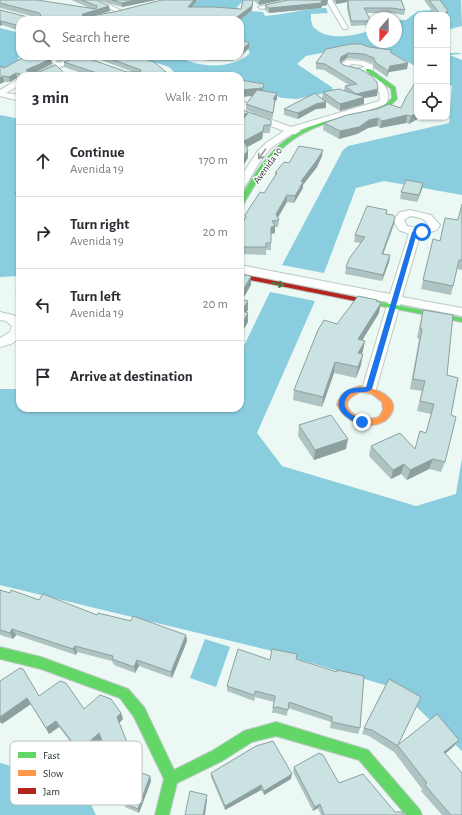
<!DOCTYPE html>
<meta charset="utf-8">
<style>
:root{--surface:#fff;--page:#f2f2f3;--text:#2b2b33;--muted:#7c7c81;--line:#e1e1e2}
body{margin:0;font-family:"Alegreya Sans",sans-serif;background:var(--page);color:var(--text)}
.controls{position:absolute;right:12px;top:12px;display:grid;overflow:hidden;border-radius:8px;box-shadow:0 1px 3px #0004}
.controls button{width:36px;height:36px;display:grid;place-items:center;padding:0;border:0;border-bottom:1px solid var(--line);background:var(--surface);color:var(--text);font:20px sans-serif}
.compass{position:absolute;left:366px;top:12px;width:36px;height:36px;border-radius:50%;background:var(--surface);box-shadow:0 1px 3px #0004;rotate:201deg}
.stop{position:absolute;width:12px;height:12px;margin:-9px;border:3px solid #1a73e8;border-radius:50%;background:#fff}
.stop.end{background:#1a73e8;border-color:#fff;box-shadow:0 1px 4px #0008}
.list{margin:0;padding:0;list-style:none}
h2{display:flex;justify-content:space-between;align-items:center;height:52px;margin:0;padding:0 16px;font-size:17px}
h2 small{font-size:13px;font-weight:400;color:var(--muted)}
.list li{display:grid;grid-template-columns:26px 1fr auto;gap:12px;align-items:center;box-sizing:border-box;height:72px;padding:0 16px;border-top:1px solid var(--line)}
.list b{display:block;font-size:15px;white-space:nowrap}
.list p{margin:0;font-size:13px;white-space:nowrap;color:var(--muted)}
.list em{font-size:13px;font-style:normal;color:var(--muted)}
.icon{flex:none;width:22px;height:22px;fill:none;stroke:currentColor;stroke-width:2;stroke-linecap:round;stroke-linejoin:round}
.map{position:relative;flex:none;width:462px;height:815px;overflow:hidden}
.search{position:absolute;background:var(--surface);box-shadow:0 1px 3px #0004;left:16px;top:16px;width:228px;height:44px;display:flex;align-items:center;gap:10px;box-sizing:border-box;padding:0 14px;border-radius:12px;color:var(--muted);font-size:15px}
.panel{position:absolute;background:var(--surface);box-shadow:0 1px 3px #0004;left:16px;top:72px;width:228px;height:340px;border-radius:12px}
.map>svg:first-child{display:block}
</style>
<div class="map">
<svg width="462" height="815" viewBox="0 0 462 815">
<rect width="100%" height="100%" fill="#ebf8f4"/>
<path fill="#89cdde" d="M198,0H249L242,2L237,7L239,10L263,12L265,16C285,15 304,8 326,8L328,13L311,14V20L313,27C316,29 320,33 324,34C338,39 358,35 371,30L372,28V42H396V20H406L418,11L445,9L438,0H461L462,26L447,30V15H417V67L387,51L352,47L306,56L297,64L333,88L330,92L297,99L282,98L240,84V76H173L175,73L169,67L160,64L130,56H178C198,68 232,70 250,53L248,49L240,43V20H167Z
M0,28L20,33V56H21L17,59L29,62L0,74Z
M447,53L450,55L449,53H460L461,54L450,55L462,60V195L384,181L356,188L324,273L282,265L343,150L348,146L449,123L452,86L447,83Z
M0,115L20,119V195L17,198L20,206V276L0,277Z
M270,292L315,301L257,433L282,466L416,506L456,494L462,458V751L398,689L268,650L0,585V389H20V408H240V354Z
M205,639L230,647L216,687L190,678Z
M0,763L22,769L78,777L96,815H0Z"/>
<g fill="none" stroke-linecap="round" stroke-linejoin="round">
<g stroke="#bcc9c5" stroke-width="2">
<path id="lane" d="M61,56H66L55,61L60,64V66H58L50,61Z"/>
</g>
<g stroke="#bcc9c5" stroke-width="2">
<path id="street" d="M92,0H100L124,12L119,13Z
M289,0H302L261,9L258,7Z
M326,0H332L348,28L347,29H343Z
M75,56H86L40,76H29Z
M347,60L363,61L373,65V70L367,72C378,79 394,88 386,104C358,115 328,120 299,130L303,133L301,135L292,134L272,147L261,160L244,188L240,189V178L257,152L266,143L284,131L250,118L249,116L250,114H256L291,127L379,101C383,88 370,79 359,74C353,72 347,73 341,68V64ZM352,64L361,65L365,67L356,69L349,66Z
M17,80H20V85L6,93L20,95V101L0,96V90Z
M240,100L249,104L252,108L250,113L240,117V111L244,108L240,106Z
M410,210L431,215L440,225L437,230L420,235L402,297L462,308V316L400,304L376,389L374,393L369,394L364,393L362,389L388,302L240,273V265L390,294L409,234L399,230L393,220L400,212ZM410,216C417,217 427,218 428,226L418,228L407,226L404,220Z
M0,312L13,315L20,318V338L11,344L0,347V338L10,332L12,326L6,321L0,320Z"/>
</g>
<g stroke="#bcc9c5" stroke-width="2">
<path id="fast" d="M366,69H370L395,87L397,99C382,115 364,115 344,119C286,131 271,157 243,205L240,207C240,195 249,184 255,174C277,140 302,126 342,117C361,112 378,113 392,98L391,89L366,71Z
M362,299H365L462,318V322L365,303L361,301Z
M0,647L41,657L128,689L144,707L174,770L212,751L244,731L276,722L368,750L420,810L422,815H406L359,760L276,736L252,742L222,761L177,783L169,815H155L164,779L134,717L120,698L41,669L0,659Z"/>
</g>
<g stroke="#bcc9c5" stroke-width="2">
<path id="slow" d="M360,386C378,388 408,401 385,421C367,431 346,423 337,405C339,393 349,389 360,386ZM361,392L372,394L382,402L383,410L379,417C360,424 329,404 361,392Z"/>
</g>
<g stroke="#bcc9c5" stroke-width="2">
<path id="jam" d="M240,274L365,299L369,301L365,303L240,278Z"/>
</g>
<use href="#lane" fill="#fcfefd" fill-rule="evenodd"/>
<use href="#street" fill="#fcfefd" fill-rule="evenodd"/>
<use href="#fast" fill="#63d668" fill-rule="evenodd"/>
<use href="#slow" fill="#ff974d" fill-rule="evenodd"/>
<use href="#jam" fill="#b3261e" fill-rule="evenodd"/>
</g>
<path fill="#aec3c2" d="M0,0L90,8L71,0H156L122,7L97,0L110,11L93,16L114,12L162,0H197L192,7L241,9L243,0H282L259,5L253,0L252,10L240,20H20V31L2,25L0,26V10L28,17H35L0,8Z
M333,0H401L405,10L404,15L391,13H366L371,21L370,25L351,26L347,9V2L336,4Z
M424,0H440L447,15H435Z
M265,5H327L322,6L321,8L269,13L265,10Z
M240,39L249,43V48L240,57H236L232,61H209L191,58L185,56H240Z
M369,47L391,53L408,63L407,69L389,72L387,77L374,68V64L364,60L347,58L341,62L377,96L364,98V104L340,111L326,102V108L316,109L298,119L284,115V109L322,98L323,92L344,90L345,86L349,85L324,70L316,69V63L326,49Z
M58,56L51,59L52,64L35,72L65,74V76H20V79L17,78L10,82H4L0,84V66L4,68Z
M90,56H135L166,76H90L64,67V62L127,72H133Z
M263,91L277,93V99L275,102L272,119L246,110V104L252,96L240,97Z
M240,109L271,120L270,133H263L262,139L247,147L248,158L240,170Z
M377,109L417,117L409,124L406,123L380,128L377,126L368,128L357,134L339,139L323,130L324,123Z
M322,156L317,167L303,185V188L294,203L287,202L278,218L279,220L278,227H275V233L271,234V250H266V255L240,254V227L245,218V215L264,193L275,176V173L289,163Z
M423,183L422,189L417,202L400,199L401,192Z
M20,188V202H17L15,193Z
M462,204V270L457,269L451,295L421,289L433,239L440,241L458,220Z
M387,210L386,214L394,224L383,254L390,255L389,262L382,281L345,274L346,267L361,243L354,242L355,235Z
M20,278V299H18L16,289Z
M377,302L379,313L362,340L363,351L361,354V365L356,378L334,373L322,407L293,400L294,390L337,324Z
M423,310L447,375L451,415L445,462L441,472L429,469L407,480L401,474L391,479L369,456L371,446L415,448L426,433L431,414L417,411L422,391L410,389L419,339L417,338Z
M299,425L346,449L314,460L298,436Z
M0,590L10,593L97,615L131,621L186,635L187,641L172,678L139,666L135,673L114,665L112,661L77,652L76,655L16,635L13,639L0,635Z
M296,659L360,728L358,734L330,728L331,722L288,708L287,716L276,713H272L274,702L255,697L254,701L227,691V686L270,660Z
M389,679L398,745L459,740L454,746L445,754L462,815H442L421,791L422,789L394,752L369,736L362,734L364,728Z
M39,696L84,709L121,713L123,719L119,723L130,750L132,756V760L113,770L101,739L82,757L59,727L49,734L31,704L2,724Z
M294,767L339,783L395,812L404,815H321L318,808L313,811L293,772Z
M211,773L291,779L264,795L261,790L225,810L211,777Z
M150,776L151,781L139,813L125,807L123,803Z"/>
<path fill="#8d9f9e" d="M135,0H156L122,7V3Z
M194,0H197L188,12V7Z
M253,0L252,10L240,20H233Z
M262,0H282L259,5V1Z
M328,0L327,5L322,6L321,8L269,13V8Z
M336,0H348L347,2L336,4Z
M109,6L110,11L84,19L82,16L83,14Z
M448,11L447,15H442Z
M0,21H1L2,25L0,26Z
M249,43V48L240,57V52Z
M348,53L347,58L340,63L341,57Z
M48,56H58L51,59L52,64L28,76L26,70Z
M58,56H71L59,61Z
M232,56H236V57L232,61Z
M408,63L407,69L389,72L387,77L388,71L390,66Z
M166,72V76H154L153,75Z
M16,73L17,78L10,82L9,77Z
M3,76L4,82L0,84V78Z
M263,88V95L240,97V90Z
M378,89L377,96L364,98V104L340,111V104L356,99V94Z
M277,93V99L275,102L272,119L273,99Z
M326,102V108L316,109L298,119V113L316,104Z
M248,113L240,123V116Z
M417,113V117H421L409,124L411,116Z
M407,115L406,123L380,128L382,121Z
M378,118L377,126L368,128L357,134L339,139L340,131L369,120Z
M264,125L262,139L244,149V141Z
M248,150V158L240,170V162Z
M323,150L322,156L317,167L303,185V188L294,203L295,196L301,181Z
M423,183L422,189L417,202L419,195Z
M287,195V202L276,220V214Z
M395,218L394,224L381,260L382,254Z
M275,226V233L270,234L271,227Z
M390,255L389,262L382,281L383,275Z
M251,276V285L240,304V296Z
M248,301V310L242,320V311Z
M381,303L379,313L357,349L358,339Z
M248,313V322L240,336V327Z
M365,341L363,351L356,364L358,353Z
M363,354L361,365L356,378L358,367Z
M335,362L334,373L322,407L323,397Z
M348,439L346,449L314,460L315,450Z
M433,459L429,469L407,480L410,470Z
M404,464L401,474L391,479L393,470Z
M12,629L16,635L13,639L10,633Z
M186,635L187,641L172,678L171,672Z
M75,646L77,652L76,655L73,649Z
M137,660L139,666L135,673L134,667Z
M27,698L31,704L2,724L0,722V717Z
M121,713L123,719L119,723L117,717Z
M56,721L59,727L49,734L46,728Z
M99,733L102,739L82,757L79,751Z
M459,740L454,746L439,759L444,752Z
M130,750L132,756V760L113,770L111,764Z
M292,774L291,779L264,795V791Z
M150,776L151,781L139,813L138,809Z
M261,785V790L225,810V806Z
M207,795V800L205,815H203Z
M320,804L318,808L313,811L315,807Z"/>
<path fill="#cae3e2" stroke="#8d9f9e" d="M0,0H37L96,9L97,6L82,0H97L109,6L83,14L82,16H91L114,12L162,0H194L188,7H213L241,9L243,0H253L252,6L233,20H20V26L1,21H0V10L28,17H39L41,15L39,13L0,3Z
M112,0H135L122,3Z
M288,0H328L321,1L322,3L269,8L265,5Z
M348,0H401L405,10L392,8H364L371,21H351L348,4Z
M429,0H440L448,11L441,15Z
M240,39L249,43L240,52Z
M351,44H361L369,47L392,50L390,52L408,63L390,66L388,71L375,62L374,58L364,54L348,53L341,57L340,62L343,65L360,69L372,76L377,82L378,89L356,94L345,86L357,84L325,64L316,63L326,49Z
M26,56H48L51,59L26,70L28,72H39L56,65L65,74L62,76H20V74L16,73L9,77L3,76L0,78V66L4,68Z
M78,56H81L127,72H140L141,70L103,56H135L154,62L166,72L153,75L155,76H116L115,75L113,76H106L64,62Z
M240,80L264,84L263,88L240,90Z
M417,80V113L411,116L407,115L382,121L378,118L369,120L359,127L340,131L324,123L347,115L377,109L389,104L401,108L406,97Z
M339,89L365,97L340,104L323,92Z
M257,90L277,93L273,99H275L273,113L246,104Z
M315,93L326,102L316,104L298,113L284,109Z
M240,109L271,120V125H264L263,131L244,141L248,150L240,162V123L248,113L240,116Z
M299,146L323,150L317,160L301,181L303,182L295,196L287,195L276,214L279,220L272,221L275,226L271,227V243H266V247H240V227L246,217L245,215L260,192L264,193L277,173H275L284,162L289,163Z
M406,180L423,183L419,195L401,192Z
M20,188V193H15Z
M462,204V260H459L453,286L423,280L433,239L440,241L445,218L458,220Z
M367,206L387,210L386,214L393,215L395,218L382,254L390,255L383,275L346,267L349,259L365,237L355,235Z
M240,274L251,276L240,296Z
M20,278V289H16Z
M358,296L377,300L376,301L381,303L358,339L365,341L358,353L363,354L358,367L335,362L323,397L294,390L318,330L324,320L337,324Z
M240,299L248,301L242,311L248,313L240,327Z
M423,310L453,315L447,375L458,378L451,415L456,417L445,462L433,459L410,470L404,464L393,470L371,446L400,433L415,449L420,431L426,433L434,404L420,401L425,381L413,379L422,329H420Z
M331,415L348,439L315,450L299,425Z
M0,590L10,593L11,590L39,600L43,594L97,615L98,613L131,621L133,616L186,635L171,672L137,660L134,667L112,659L113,656L75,646L73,649L12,629L10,633L0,630Z
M238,649L270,660L272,649L297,654L296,659L337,672V670L364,676L360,728L332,722V717L289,702L288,710L277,707L273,708L275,696L255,691L254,695L227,686Z
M20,668L23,669L39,696L60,681L66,683L84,709L100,695L111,699L121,713L117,717L130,750V754L111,764L99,733L79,751L56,721L46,728L27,698L0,717V681Z
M389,679L421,697L398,745L437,714L459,740L444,752L462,773V815H451L425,785L427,783L398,746L372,730L364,728Z
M273,741L292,774L264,791L261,785L225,806L211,773L256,746Z
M319,753L323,755L339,783L363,774L395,812H402L404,815H324L320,804L315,807L294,767Z
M136,771L150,776L138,809L123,803Z
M190,791L207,795L203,815H185Z"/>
<defs><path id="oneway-shaft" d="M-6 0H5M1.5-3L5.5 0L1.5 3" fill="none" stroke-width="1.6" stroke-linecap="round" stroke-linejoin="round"/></defs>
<use stroke="#909996" href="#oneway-shaft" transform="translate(262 154) rotate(126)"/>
<use stroke="#407d49" href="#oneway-shaft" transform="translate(278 284) rotate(11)"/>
<path fill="#1a73e8" d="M415,230L425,232L417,233L372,389C367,394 360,391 353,393C350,393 347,396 346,399C340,410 355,417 364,420L365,422L362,424C350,421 332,411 341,396C343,393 346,390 350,389C355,387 361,388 366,387L412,232Z"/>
<g text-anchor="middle" stroke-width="3" stroke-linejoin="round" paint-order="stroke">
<g font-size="10" fill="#243430" stroke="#fff">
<text transform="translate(267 165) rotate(-54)" y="4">Avenida 10</text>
</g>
</g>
<rect x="10" y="741" width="132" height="64" rx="6" fill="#fff" stroke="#bdc2c1" stroke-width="1"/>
<rect x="18" y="752" width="18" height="6" fill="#63d668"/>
<rect x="18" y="770" width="18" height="6" fill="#ff974d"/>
<rect x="18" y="788" width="18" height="6" fill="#b3261e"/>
<g font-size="11" fill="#243430">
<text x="43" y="759">Fast</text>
<text x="43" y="777">Slow</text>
<text x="43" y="795">Jam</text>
</g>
</svg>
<div class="controls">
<button>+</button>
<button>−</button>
<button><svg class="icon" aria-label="locate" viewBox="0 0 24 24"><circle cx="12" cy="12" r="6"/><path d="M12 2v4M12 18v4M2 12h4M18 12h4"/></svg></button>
</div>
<svg class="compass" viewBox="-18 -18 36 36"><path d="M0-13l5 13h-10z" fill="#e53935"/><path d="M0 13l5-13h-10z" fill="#7c7c81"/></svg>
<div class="stop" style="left:422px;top:232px"></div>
<div class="stop end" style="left:362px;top:422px"></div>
<div class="search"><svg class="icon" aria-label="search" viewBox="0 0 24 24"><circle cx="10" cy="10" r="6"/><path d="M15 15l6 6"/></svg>Search here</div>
<section class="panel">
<h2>3 min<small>Walk · 210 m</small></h2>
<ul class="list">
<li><svg class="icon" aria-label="ahead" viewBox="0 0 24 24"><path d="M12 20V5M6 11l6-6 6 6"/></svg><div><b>Continue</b><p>Avenida 19</p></div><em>170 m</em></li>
<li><svg class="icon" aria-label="right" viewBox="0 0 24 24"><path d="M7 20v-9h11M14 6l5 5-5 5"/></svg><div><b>Turn right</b><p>Avenida 19</p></div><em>20 m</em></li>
<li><svg class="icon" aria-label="left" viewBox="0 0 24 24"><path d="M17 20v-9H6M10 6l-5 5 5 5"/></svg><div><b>Turn left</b><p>Avenida 19</p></div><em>20 m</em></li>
<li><svg class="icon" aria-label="arrive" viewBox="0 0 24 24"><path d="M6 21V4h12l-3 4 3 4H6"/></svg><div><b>Arrive at destination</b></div></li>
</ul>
</section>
</div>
